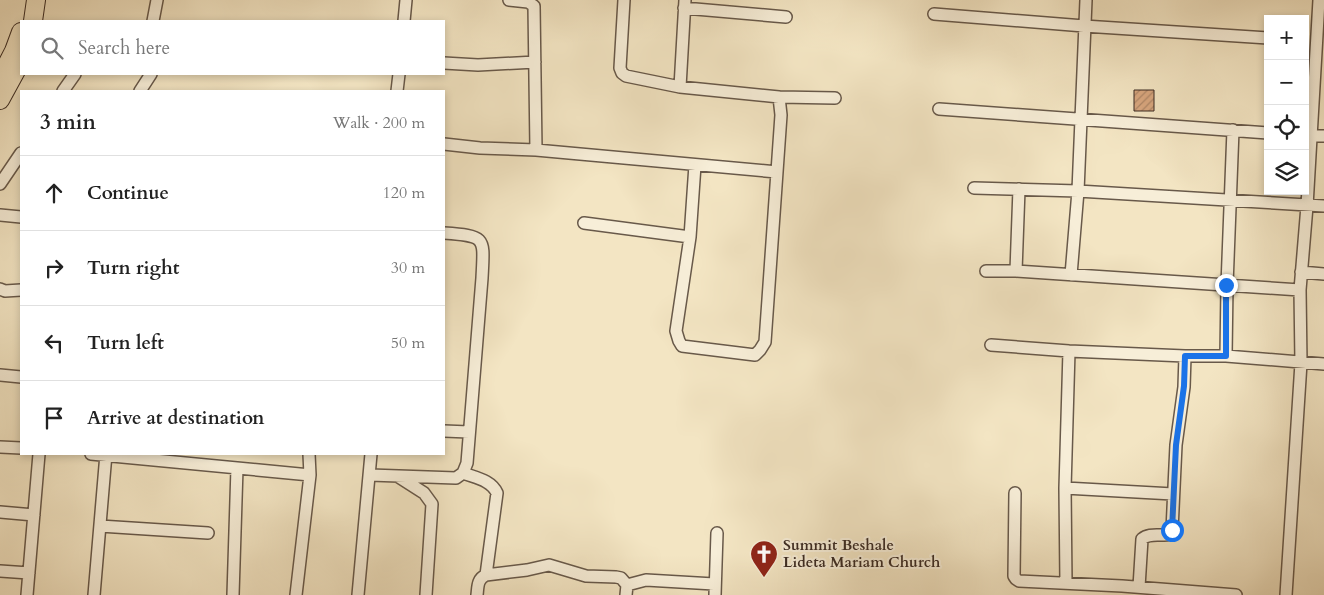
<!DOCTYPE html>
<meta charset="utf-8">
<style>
:root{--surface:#fff;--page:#f2f2f2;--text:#222;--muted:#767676;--line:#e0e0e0}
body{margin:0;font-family:Cardo,serif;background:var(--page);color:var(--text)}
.controls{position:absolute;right:15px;top:15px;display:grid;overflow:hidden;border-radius:0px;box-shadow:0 2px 8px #0003}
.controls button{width:45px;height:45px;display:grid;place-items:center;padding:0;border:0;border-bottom:1px solid var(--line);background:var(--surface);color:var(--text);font:25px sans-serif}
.stop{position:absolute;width:15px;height:15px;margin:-11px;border:4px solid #1a73e8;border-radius:50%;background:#fff}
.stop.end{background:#1a73e8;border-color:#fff;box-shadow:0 1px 5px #0008}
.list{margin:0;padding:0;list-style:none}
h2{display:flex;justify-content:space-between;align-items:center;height:65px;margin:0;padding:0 20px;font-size:21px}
h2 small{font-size:16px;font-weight:400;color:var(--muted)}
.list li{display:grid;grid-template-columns:32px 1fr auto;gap:15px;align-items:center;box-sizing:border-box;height:75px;padding:0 20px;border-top:1px solid var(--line)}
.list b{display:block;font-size:19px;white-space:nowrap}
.list em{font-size:16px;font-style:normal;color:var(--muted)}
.icon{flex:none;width:28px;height:28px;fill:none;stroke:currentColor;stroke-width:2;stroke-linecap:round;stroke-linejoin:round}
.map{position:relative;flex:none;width:1324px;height:595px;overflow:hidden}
.search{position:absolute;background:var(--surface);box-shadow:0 2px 8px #0003;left:20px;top:20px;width:425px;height:55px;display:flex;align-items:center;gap:12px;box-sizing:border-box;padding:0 18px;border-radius:0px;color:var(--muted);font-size:19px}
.panel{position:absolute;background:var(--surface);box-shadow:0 2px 8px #0003;left:20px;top:90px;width:425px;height:365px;border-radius:0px}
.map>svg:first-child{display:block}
</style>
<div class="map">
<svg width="1324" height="595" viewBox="0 0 1324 595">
<defs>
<pattern id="building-hatch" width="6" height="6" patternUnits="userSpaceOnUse" patternTransform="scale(1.25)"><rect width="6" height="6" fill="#d7a67e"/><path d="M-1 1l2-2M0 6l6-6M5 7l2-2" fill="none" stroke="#af8767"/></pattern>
</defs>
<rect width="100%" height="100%" fill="#f3e5c3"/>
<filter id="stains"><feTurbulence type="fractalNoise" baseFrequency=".004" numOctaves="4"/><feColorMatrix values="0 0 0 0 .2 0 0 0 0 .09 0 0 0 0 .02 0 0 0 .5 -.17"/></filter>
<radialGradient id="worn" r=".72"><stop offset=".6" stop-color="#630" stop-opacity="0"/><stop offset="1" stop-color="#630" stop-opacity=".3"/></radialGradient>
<path fill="url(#building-hatch)" stroke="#3a2a22" d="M1134,90H1154V111H1134Z"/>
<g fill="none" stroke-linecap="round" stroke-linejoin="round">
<g stroke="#68594a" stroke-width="14">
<path id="street" d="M509,0L528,2L534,6L536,150
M624,0L620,68L622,73L626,76L680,87L779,97L781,115L765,342L760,350L755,355L682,346L679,341L676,331L690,237L695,165
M684,8L786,17
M934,14L1084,26L1268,38
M153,21L157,0
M404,21L406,0
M444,63L478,65L535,62
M680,87L685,0
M63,91L75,74
M140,91L151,74
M397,91L399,74
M779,97L835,98
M939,109L1268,133
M1305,135L1324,136
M444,144L480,148L536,150L777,172
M0,184L21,153
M974,188L1078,191L1324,206
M0,215L21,217
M584,223L690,237
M986,271H1016L1300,290
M1016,271L1019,189
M1301,272L1324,274
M1071,275L1078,191L1086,0
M0,289L5,291L21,290
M991,345L1069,351L1185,356H1226L1324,364
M1226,356L1227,285L1233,130
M0,375L21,377
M444,431L469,432
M0,447L21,448
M91,454L310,475
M463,473C476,478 491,480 497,493L486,575
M370,475L456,478L463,473L467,463L482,278C484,237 487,236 444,233
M399,477L424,493L432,504L426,595
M1065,488L1173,494
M1015,493L1014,576L1016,579L1019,581L1122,586L1236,595
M0,512L34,515
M100,526L208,533
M0,571L29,573
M1066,583L1065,488L1069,351
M627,585L646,580L714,584
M1139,587L1142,539C1150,532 1161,537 1171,534L1172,530L1176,445L1184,387L1185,356
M27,595L39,454
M94,595L106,454
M233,595L237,468
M296,595L310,475L309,454
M358,595L371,454
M477,595C478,587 477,579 486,575L527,570L549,565L586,576L616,577L621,578L627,585L626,595
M715,595L717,533
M1286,595L1301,363L1300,290L1307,206L1319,0"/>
</g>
<g stroke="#3a2a22" stroke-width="20">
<path id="primary" d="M33,21L36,0
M0,78L14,51L21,32
M0,100L18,67"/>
</g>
<use href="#street" stroke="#f7eed8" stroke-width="11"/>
<use href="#primary" stroke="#f3e5c3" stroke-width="18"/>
</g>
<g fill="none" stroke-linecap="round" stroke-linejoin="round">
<path stroke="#1a73e8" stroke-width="6" d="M1172,530L1176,445L1184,386L1185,356H1226V285"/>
</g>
<defs>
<g id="church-pin" transform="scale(1.4375)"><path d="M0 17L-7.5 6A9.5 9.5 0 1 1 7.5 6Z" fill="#8f2418" stroke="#f7eed8"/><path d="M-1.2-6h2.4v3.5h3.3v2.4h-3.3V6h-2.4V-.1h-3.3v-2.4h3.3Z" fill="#fff"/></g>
</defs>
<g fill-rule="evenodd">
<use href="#church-pin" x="764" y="554"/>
</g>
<g text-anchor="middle" stroke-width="4" stroke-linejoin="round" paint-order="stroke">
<g font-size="15" font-weight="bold" fill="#3a2a22" stroke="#f7eed8" text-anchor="start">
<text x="783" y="550">Summit Beshale<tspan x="783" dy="17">Lideta Mariam Church</tspan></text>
</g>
</g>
<rect width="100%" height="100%" filter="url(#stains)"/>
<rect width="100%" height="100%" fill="url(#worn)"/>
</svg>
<div class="controls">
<button>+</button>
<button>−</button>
<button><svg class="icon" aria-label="locate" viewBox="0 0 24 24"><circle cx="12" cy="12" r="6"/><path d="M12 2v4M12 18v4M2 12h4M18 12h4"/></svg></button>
<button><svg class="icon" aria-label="layers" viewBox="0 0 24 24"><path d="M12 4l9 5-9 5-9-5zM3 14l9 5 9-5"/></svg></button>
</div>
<div class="stop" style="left:1172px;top:530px"></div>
<div class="stop end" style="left:1226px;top:285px"></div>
<div class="search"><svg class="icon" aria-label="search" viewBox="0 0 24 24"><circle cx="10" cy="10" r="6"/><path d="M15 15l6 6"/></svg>Search here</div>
<section class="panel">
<h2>3 min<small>Walk · 200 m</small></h2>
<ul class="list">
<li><svg class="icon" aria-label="ahead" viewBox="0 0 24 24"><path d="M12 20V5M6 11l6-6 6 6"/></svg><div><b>Continue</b></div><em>120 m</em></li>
<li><svg class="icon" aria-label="right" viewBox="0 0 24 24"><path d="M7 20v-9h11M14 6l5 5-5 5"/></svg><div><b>Turn right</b></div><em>30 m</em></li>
<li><svg class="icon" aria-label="left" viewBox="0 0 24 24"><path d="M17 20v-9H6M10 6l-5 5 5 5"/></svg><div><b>Turn left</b></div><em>50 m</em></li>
<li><svg class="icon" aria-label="arrive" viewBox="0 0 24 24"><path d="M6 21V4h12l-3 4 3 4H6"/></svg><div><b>Arrive at destination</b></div></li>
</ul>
</section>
</div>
